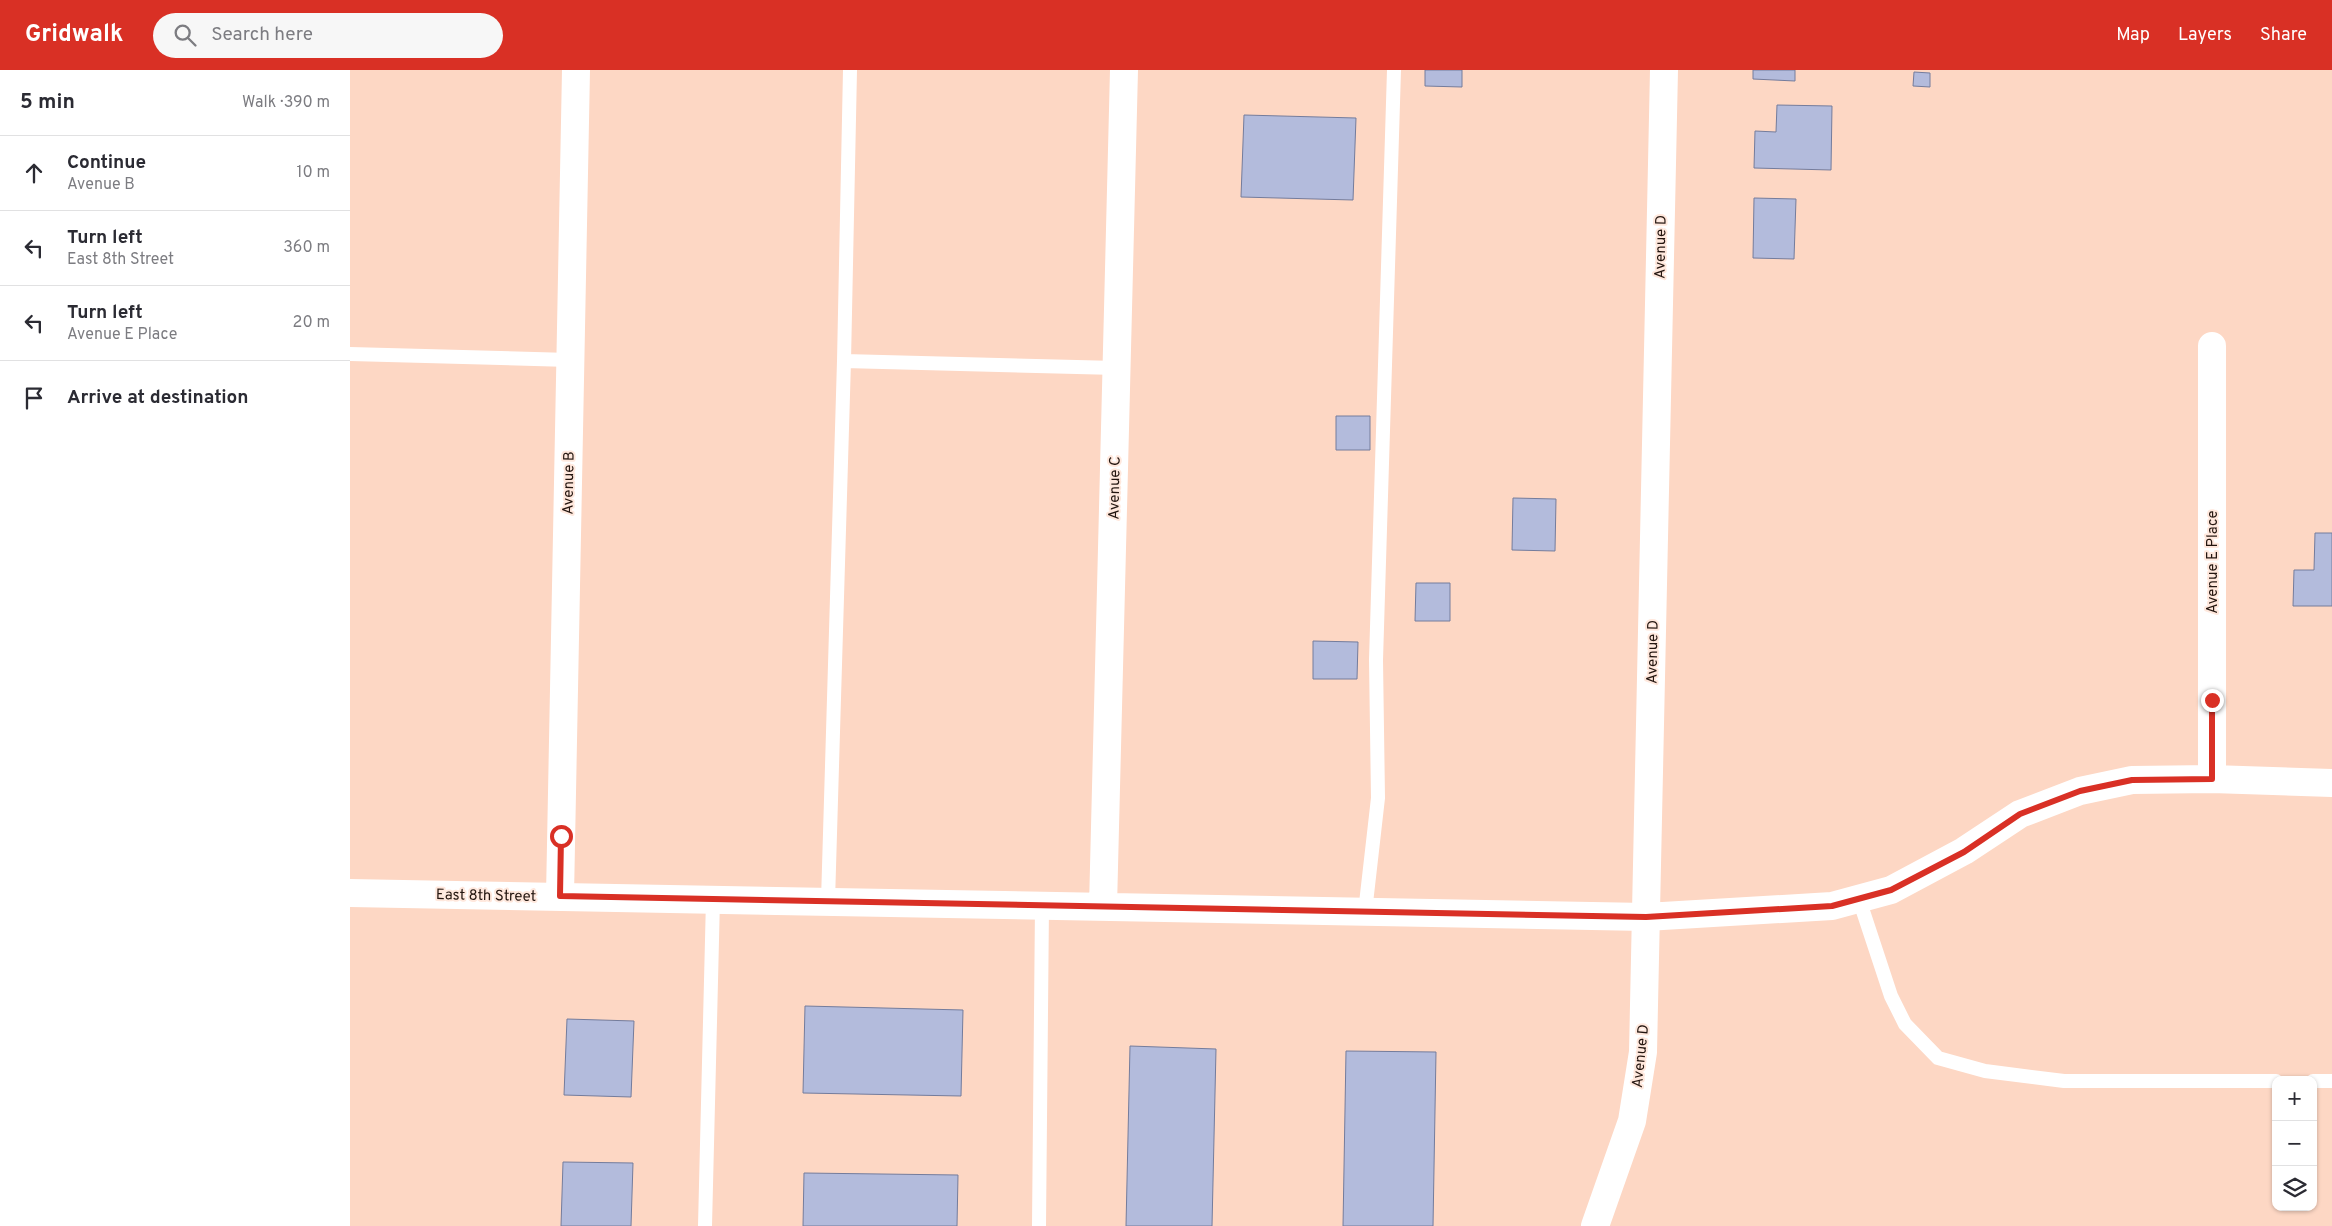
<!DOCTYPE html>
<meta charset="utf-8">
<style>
:root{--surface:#fff;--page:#f7f7f7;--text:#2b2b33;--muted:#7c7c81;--line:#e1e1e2;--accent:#d93025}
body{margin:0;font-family:Overpass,sans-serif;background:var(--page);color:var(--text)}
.controls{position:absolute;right:15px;bottom:15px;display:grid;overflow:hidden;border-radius:10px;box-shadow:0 1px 4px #0004}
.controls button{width:45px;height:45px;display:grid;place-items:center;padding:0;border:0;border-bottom:1px solid var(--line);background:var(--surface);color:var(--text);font:25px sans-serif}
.stop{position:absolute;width:15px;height:15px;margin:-11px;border:4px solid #d93025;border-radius:50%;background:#fff}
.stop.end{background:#d93025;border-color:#fff;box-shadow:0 1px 5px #0008}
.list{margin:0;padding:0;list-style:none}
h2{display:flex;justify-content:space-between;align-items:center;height:65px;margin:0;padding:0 20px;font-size:21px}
h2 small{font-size:16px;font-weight:400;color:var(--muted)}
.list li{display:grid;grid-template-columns:32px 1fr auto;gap:15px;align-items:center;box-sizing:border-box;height:75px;padding:0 20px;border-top:1px solid var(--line)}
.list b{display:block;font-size:19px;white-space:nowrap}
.list p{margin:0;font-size:16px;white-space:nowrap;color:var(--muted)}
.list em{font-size:16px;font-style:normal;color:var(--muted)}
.icon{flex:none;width:28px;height:28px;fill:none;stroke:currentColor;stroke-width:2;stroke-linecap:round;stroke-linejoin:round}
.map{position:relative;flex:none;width:1982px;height:1156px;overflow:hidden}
header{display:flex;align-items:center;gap:30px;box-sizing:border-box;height:70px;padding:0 25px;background:var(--accent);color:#fff}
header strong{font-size:24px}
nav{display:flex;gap:28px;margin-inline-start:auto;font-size:18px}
.search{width:350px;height:45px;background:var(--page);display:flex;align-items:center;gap:12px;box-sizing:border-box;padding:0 18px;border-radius:28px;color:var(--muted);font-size:19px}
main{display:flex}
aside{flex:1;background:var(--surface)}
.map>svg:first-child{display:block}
</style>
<header>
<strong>Gridwalk</strong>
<div class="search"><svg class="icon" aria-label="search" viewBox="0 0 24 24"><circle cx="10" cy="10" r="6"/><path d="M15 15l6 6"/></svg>Search here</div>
<nav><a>Map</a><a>Layers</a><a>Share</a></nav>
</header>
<main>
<aside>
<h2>5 min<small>Walk · 390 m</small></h2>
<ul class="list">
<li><svg class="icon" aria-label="ahead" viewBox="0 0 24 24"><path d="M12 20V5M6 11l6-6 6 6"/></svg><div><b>Continue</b><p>Avenue B</p></div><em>10 m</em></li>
<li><svg class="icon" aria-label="left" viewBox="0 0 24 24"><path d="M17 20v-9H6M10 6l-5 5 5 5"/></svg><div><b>Turn left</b><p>East 8th Street</p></div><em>360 m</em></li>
<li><svg class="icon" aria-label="left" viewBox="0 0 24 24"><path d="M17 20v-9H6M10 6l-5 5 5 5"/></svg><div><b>Turn left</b><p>Avenue E Place</p></div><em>20 m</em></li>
<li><svg class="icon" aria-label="arrive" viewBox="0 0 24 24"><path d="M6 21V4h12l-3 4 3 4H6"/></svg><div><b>Arrive at destination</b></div></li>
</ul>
</aside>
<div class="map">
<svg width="1982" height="1156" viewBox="0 0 1982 1156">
<rect width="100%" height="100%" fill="#fdd7c4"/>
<path fill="#b3bbdc" stroke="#747c9c" d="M1075,0H1112V17L1075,16Z
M1403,0H1445V11L1403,9Z
M1564,2L1580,3V17L1563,16Z
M1427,35L1482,36L1481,100L1404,98L1405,61L1426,62Z
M894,45L1006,48L1003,130L891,127Z
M1404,128L1446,129L1444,189L1403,188Z
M986,346H1020V380H986Z
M1163,428L1206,429L1205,481L1162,480Z
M1965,463H1982V536H1943L1944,500H1964Z
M1066,513H1100V551H1065Z
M963,571L1008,572L1007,609H963Z
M455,936L613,940L611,1026L453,1023Z
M217,949L284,951L281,1027L214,1025Z
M780,976L866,979L862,1156H776Z
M996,981L1086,982L1083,1156H993Z
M213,1092L283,1093L281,1156H211Z
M454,1103L608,1105L607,1156H453Z"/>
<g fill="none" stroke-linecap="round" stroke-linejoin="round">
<path stroke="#fff" stroke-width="14" d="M0,284L220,290
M494,291L767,298
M1509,829L1541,926L1555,954L1588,988L1635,1001L1714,1011H1926
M478,831L494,291L500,0
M1015,842L1028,728L1026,590L1044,0
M1963,1011H1982
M355,1156L363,829
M689,1156L692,835"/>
<path stroke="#fff" stroke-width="28" d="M1862,276V709
M0,823L1296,847L1482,836L1541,820L1614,781L1670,744L1730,721L1782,710L1862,709L1982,713
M210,826L226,0
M753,837L774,0
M1245,1156L1282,1051L1293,982L1314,0"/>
</g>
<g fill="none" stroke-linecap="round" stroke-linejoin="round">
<path stroke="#d93025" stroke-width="6" d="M211,766L210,826L1296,847L1482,836L1541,820L1614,782L1670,744L1730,721L1782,710L1862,709V630"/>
</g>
<g text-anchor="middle" stroke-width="4" stroke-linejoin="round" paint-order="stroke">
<g font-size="15" fill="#241610" stroke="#ffe8dd">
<text transform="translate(1310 177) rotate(-89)" y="5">Avenue D</text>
<text transform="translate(218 413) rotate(-89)" y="5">Avenue B</text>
<text transform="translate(764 418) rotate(-89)" y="5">Avenue C</text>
<text transform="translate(1862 492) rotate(-90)" y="5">Avenue E Place</text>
<text transform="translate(1302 582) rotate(-89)" y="5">Avenue D</text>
<text transform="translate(136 825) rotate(1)" y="5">East 8th Street</text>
<text transform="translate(1290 986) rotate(-84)" y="5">Avenue D</text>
</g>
</g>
</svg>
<div class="controls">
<button>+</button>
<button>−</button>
<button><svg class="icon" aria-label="layers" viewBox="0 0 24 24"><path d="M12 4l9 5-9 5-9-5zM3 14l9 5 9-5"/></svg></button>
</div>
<div class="stop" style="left:211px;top:766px"></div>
<div class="stop end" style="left:1862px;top:630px"></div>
</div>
</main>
